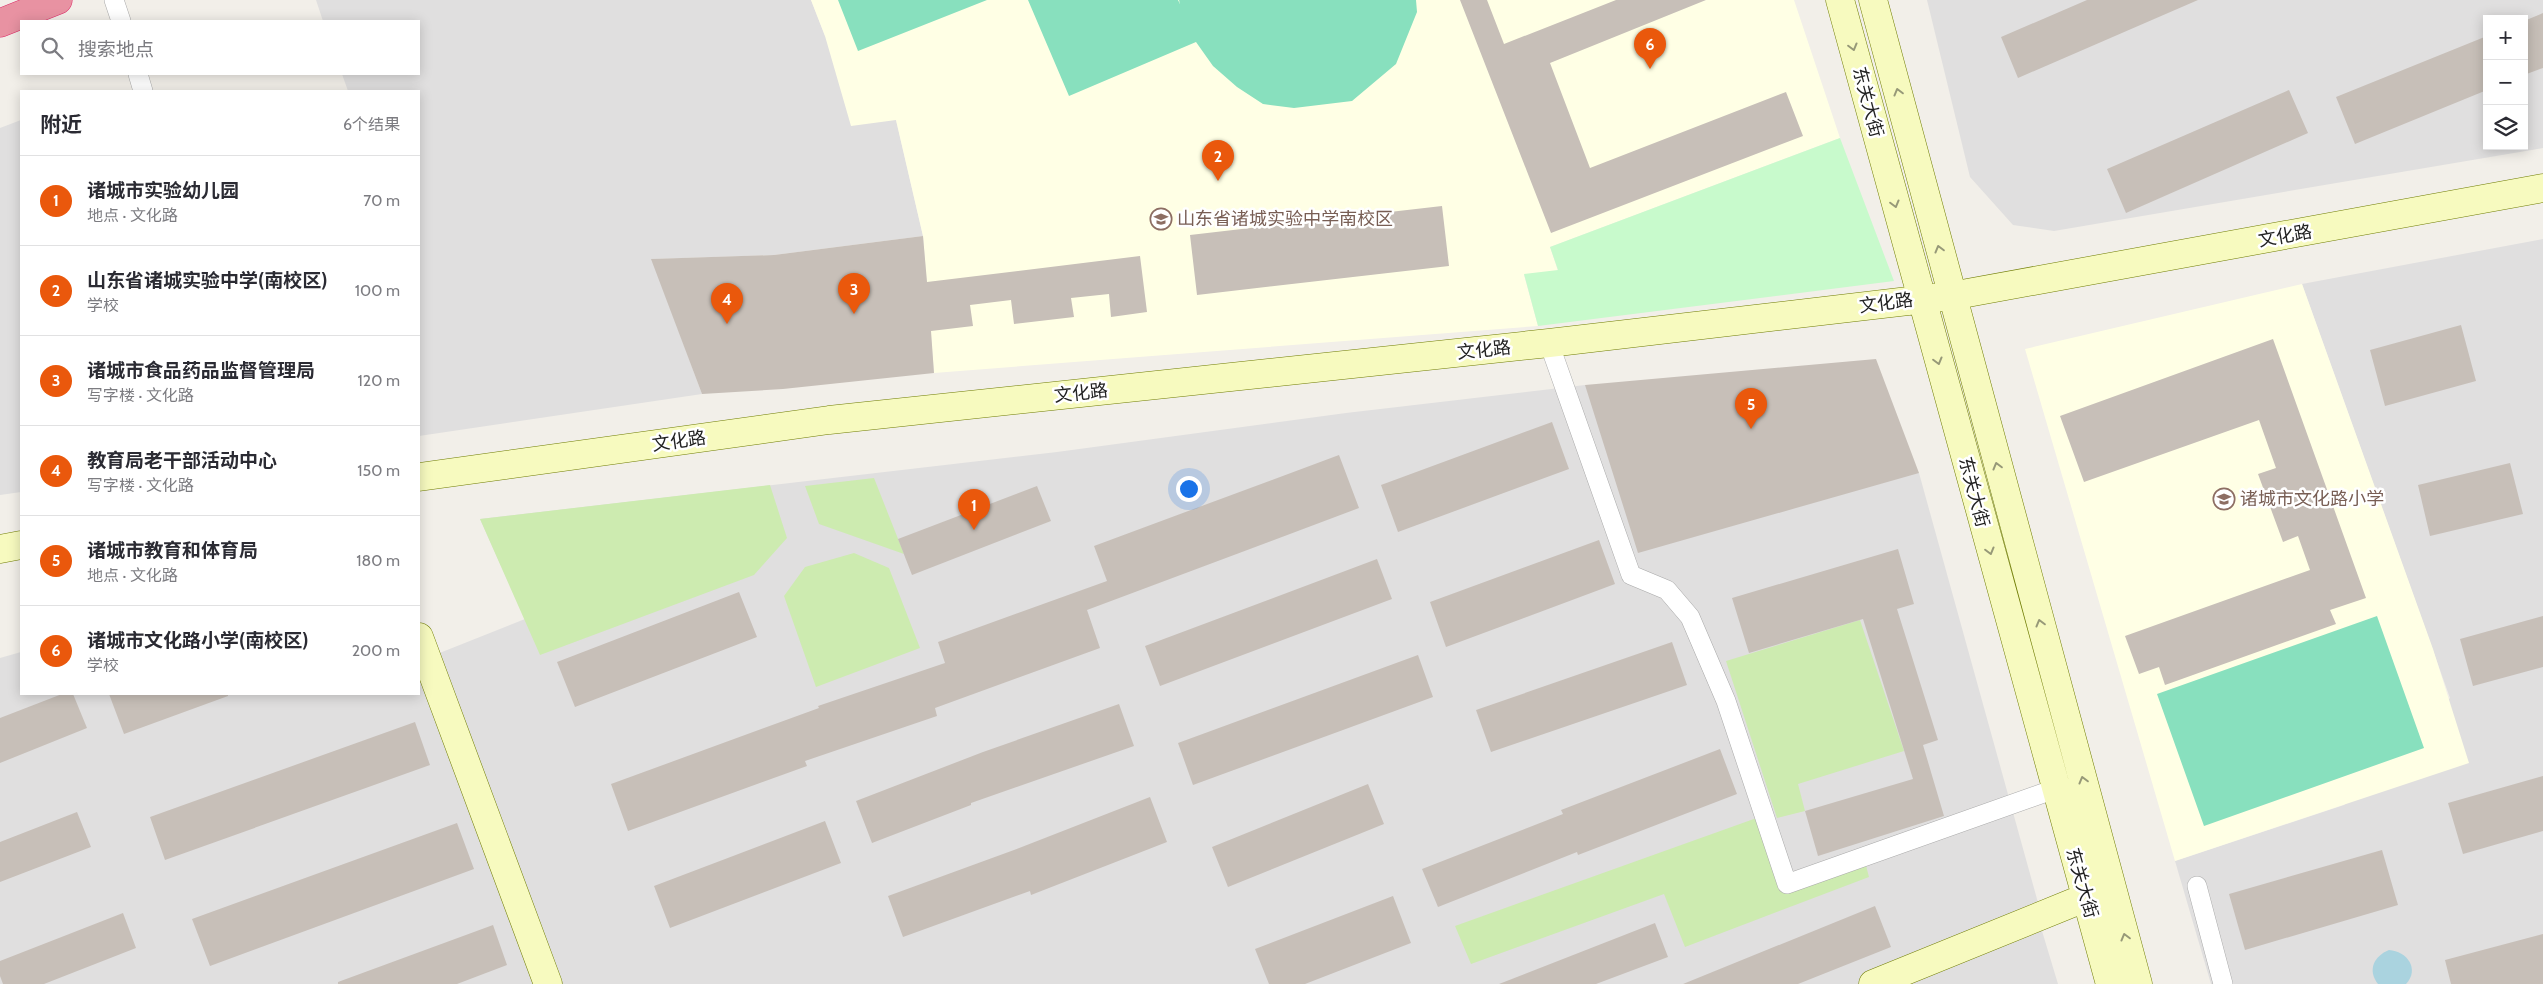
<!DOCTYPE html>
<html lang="zh">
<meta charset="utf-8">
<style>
:root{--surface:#fff;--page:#f7f7f7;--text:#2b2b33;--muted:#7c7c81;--line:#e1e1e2;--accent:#ea580c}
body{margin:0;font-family:Cabin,"Noto Sans SC",sans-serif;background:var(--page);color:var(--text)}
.controls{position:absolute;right:15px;top:15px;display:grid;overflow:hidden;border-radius:0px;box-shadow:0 2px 12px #0003}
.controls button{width:45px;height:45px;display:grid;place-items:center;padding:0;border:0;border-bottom:1px solid var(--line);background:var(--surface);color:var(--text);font:25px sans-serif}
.you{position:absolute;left:1188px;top:488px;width:18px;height:18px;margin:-12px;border:4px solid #fff;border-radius:50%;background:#1a73e8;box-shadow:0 0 0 8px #1a73e833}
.badge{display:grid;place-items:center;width:32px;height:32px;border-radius:50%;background:var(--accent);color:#fff;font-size:16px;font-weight:700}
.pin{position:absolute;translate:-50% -41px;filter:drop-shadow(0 1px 2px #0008)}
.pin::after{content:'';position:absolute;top:26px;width:18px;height:15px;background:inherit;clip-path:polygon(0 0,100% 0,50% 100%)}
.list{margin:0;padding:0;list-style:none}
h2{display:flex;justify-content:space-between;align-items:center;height:65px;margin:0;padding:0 20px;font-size:21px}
h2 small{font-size:16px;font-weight:400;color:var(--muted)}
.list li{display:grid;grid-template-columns:32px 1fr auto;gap:15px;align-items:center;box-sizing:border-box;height:90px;padding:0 20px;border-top:1px solid var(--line)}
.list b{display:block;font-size:19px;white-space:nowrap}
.list p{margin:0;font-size:16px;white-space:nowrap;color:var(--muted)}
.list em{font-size:16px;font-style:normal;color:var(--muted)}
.icon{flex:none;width:28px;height:28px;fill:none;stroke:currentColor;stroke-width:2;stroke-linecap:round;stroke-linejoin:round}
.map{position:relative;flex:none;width:2543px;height:984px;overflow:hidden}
.search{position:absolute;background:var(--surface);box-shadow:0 2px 12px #0003;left:20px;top:20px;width:400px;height:55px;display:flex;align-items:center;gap:12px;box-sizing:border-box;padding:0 18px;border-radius:0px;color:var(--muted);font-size:19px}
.panel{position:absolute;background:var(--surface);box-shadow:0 2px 12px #0003;left:20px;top:90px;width:400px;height:605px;border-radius:0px}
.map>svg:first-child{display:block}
</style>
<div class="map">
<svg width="2543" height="984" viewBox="0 0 2543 984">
<rect width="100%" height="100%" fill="#f2efe9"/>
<path fill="#e0dfdf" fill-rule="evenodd" d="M316,0H811L825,36L896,120L923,236L774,255L652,259L702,394L419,436V91H348L342,74H419V21H323Z
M1927,0H2543V148L2054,231L2013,225L1970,177ZM2487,19H2524V146H2487Z
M21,120V492L0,495V128Z
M2543,239V984H2211L2175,861L2344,805L2450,698L2302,284Z
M1585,385L1919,473L2045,928L2039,921L2058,984H0V658L21,652V694H419V637L427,658L525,619L480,519L1057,452L1346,413Z"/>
<path fill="#ffffe5" d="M811,0H1794L1840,138L1550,247L1558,271L1524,275L1538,326L934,373L923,236L896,120L851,126L825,36Z
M2302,284L2433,649L2469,763L2175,861L2025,349Z"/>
<path fill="#cdebb0" d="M874,478L904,554L819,524L805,486Z
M770,485L787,538L754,575L540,655L480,519Z
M854,553L889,568L920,648L816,687L784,596L805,567Z
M1860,620L1904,751L1798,784L1805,811L1777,818L1726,661Z
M1765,815L1787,884L1864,858L1869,877L1685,947L1664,894L1471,964L1455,926Z"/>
<path fill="#c8facc" d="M1840,138L1894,281L1538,326L1524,274L1558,270L1550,247Z"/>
<path fill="#88e0be" d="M838,0H987L858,51Z
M1028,0H1178L1180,4L1179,0H1416L1417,12L1396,64L1352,101L1294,108L1263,104L1237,87L1213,66L1196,42L1069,96Z
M2377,616L2424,748L2204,826L2157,694Z"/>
<path fill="#aad3df" d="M2389,950C2407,951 2420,969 2406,984H2378C2367,970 2374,956 2389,950Z"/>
<path fill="#c7bfb8" d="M1460,0H1487L1504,44L1616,0H1706L1550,63L1590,168L1786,92L1803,136L1551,233Z
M2087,0H2198L2018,78L2001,37Z
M2543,13V68L2524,75V21Z
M2487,36V90L2355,144L2336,97Z
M2289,90L2308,133L2126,213L2107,169Z
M1442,206L1449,266L1197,295L1190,235Z
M923,236L927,282L1140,256L1147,312L1111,317L1109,294L1071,298L1074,317L1014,324L1011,300L970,305L973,326L931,331L934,373L783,389L702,394L651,259L774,255Z
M2461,325L2476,381L2385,406L2370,350Z
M2273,339L2366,598L2330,610L2336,624L2165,685L2159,667L2139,674L2125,636L2310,570L2298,536L2283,542L2258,474L2276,468L2259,420L2084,482L2060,416Z
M1876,359L1919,473L1638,553L1585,385Z
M1552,422L1569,469L1398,532L1381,485Z
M1339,455L1359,508L1087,610L1100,648L935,708L937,716L805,761L807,766L628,831L611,784L819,708L818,706L945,663L938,642L1107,581L1094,546Z
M2510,463L2523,514L2430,536L2418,485Z
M1037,486L1051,521L912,575L898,539Z
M1599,540L1615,584L1446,647L1430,602Z
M1898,549L1914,604L1897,609L1938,740L1923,745L1944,816L1818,856L1805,811L1913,779L1863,619L1749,653L1732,598Z
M1377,559L1392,599L1160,686L1145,646Z
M739,592L757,637L575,707L557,662Z
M2543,616V667L2473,686L2460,639Z
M1672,642L1687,685L1491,752L1476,710Z
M1418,655L1433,697L1193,785L1178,743Z
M62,694H73L87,728L0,763V718Z
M109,694H228V696L124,734Z
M1119,704L1134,746L971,803V805L872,843L856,801L983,752Z
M415,722L430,765L165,860L150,817Z
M1720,749L1737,794L1578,855L1577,852L1438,907L1422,869L1563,814L1561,810Z
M2543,776V831L2463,854L2448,803Z
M1368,784L1384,824L1228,887L1212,847Z
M1150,797L1167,842L1031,895L1030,891L903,937L888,896L1014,850Z
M77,812L91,847L0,882V842Z
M825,821L841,863L670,928L654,886Z
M457,823L474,869L210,966L192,919Z
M2382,850L2398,905L2245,950L2229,894Z
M1393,896L1411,943L1305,984H1269L1255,949Z
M1875,906L1891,947L1798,984H1683Z
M123,913L136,948L44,984H3L0,976V961Z
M1655,923L1668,957L1596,984H1499Z
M493,925L507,965L457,984H338V982Z
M2543,934V984H2451L2445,960Z"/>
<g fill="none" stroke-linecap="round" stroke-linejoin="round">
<g stroke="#a9a9a9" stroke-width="20">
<path id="street" d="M114,0L121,21
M138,74L143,91
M1549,343L1631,575L1667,590L1690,617L1726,701L1787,884L2055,789
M2197,886L2223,984"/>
</g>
<g stroke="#707d05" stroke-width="29">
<path id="secondary" d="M1840,0L2110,984
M1873,0L2138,984
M419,477L829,420L1549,343L1951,296L2543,188
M0,549L21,545
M419,637L548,984
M1873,984L2087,897"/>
</g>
<g stroke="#dc2a67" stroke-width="29">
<path id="highway" d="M0,23L58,0"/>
</g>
<use href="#street" stroke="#fff" stroke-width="19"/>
<use href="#secondary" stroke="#f7fabf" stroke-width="28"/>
<use href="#highway" stroke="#e892a2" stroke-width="28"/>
</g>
<defs><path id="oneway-chevron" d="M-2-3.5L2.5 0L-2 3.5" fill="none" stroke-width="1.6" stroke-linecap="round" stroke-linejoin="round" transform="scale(1.25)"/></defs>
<g stroke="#979978">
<use href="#oneway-chevron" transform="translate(1853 47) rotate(75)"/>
<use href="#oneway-chevron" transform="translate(1898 92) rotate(-105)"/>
<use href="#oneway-chevron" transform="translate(1895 204) rotate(75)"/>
<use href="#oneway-chevron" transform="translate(1939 249) rotate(-105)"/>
<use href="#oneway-chevron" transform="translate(1938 361) rotate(75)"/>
<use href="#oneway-chevron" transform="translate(1997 466) rotate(-105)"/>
<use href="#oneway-chevron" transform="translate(1990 551) rotate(75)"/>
<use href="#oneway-chevron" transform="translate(2040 623) rotate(-105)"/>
<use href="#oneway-chevron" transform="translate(2083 780) rotate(-105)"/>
<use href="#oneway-chevron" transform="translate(2125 937) rotate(-105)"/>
</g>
<defs>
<g id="school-ring" transform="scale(1.125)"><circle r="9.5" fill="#fff" stroke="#8d6e63" stroke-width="1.5"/><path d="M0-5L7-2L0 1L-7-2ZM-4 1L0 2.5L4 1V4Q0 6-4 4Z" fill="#8d6e63"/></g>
</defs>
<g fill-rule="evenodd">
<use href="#school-ring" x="1161" y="219"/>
<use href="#school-ring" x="2224" y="499"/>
</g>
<g text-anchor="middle" stroke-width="5" stroke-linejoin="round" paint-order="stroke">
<g font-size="18" fill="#222" stroke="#fff">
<text transform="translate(1868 102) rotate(75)" y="6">东关大街</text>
<text transform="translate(2285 236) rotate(-10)" y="6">文化路</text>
<text transform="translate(1886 303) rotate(-7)" y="6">文化路</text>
<text transform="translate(1484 350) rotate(-6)" y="6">文化路</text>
<text transform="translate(1081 393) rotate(-6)" y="6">文化路</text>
<text transform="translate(679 441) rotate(-8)" y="6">文化路</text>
<text transform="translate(1974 492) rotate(75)" y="6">东关大街</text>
<text transform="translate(2082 883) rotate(74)" y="6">东关大街</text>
</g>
<g font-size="18" fill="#785e54" stroke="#fff" text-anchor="start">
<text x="1177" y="225">山东省诸城实验中学南校区</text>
<text x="2240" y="505">诸城市文化路小学</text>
</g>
</g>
</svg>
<div class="controls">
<button>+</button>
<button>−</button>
<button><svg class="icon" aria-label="layers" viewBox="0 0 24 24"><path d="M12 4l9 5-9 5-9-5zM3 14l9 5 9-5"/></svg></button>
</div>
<div class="you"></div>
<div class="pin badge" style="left:974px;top:530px">1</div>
<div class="pin badge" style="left:1218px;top:181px">2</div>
<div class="pin badge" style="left:854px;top:314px">3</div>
<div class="pin badge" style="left:727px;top:324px">4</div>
<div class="pin badge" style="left:1751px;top:429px">5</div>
<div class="pin badge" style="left:1650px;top:69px">6</div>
<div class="search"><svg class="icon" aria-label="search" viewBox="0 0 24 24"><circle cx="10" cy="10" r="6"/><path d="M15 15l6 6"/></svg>搜索地点</div>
<section class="panel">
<h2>附近<small>6个结果</small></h2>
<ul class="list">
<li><span class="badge">1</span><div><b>诸城市实验幼儿园</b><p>地点 · 文化路</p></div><em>70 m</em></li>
<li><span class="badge">2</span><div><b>山东省诸城实验中学(南校区)</b><p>学校</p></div><em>100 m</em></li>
<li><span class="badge">3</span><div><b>诸城市食品药品监督管理局</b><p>写字楼 · 文化路</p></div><em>120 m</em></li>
<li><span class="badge">4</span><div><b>教育局老干部活动中心</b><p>写字楼 · 文化路</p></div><em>150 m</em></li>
<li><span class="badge">5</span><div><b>诸城市教育和体育局</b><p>地点 · 文化路</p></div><em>180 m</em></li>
<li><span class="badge">6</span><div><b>诸城市文化路小学(南校区)</b><p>学校</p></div><em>200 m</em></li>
</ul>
</section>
</div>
